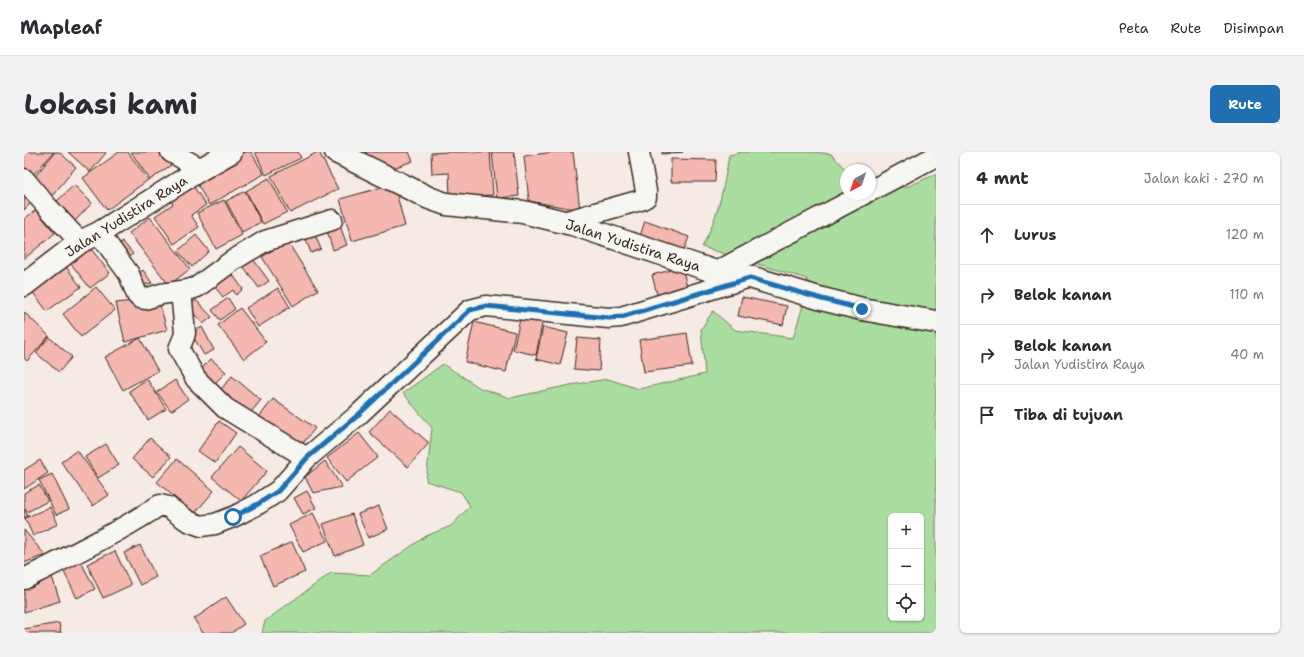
<!DOCTYPE html>
<html lang="id">
<meta charset="utf-8">
<style>
:root{--surface:#fff;--page:#f2f2f3;--text:#2b2b33;--muted:#7c7c81;--line:#e1e1e2;--accent:#1f6fb2}
body{margin:0;font-family:"Shantell Sans",sans-serif;background:var(--page);color:var(--text)}
.controls{position:absolute;right:12px;bottom:12px;display:grid;overflow:hidden;border-radius:6px;box-shadow:0 1px 3px #0004}
.controls button{width:36px;height:36px;display:grid;place-items:center;padding:0;border:0;border-bottom:1px solid var(--line);background:var(--surface);color:var(--text);font:20px sans-serif}
.compass{position:absolute;left:816px;top:12px;width:36px;height:36px;border-radius:50%;background:var(--surface);box-shadow:0 1px 3px #0004;rotate:220deg}
.stop{position:absolute;width:12px;height:12px;margin:-9px;border:3px solid #1f6fb2;border-radius:50%;background:#fff}
.stop.end{background:#1f6fb2;border-color:#fff;box-shadow:0 1px 4px #0008}
.list{margin:0;padding:0;list-style:none}
h2{display:flex;justify-content:space-between;align-items:center;height:52px;margin:0;padding:0 16px;font-size:17px}
h2 small{font-size:13px;font-weight:400;color:var(--muted)}
.list li{display:grid;grid-template-columns:26px 1fr auto;gap:12px;align-items:center;box-sizing:border-box;height:60px;padding:0 16px;border-top:1px solid var(--line)}
.list b{display:block;font-size:15px;white-space:nowrap}
.list p{margin:0;font-size:13px;white-space:nowrap;color:var(--muted)}
.list em{font-size:13px;font-style:normal;color:var(--muted)}
.icon{flex:none;width:22px;height:22px;fill:none;stroke:currentColor;stroke-width:2;stroke-linecap:round;stroke-linejoin:round}
.map{position:relative;flex:none;width:912px;height:481px;overflow:hidden;border-radius:6px}
header{display:flex;align-items:center;gap:24px;box-sizing:border-box;height:56px;padding:0 20px;background:var(--surface);border-bottom:1px solid var(--line)}
header strong{font-size:19px}
nav{display:flex;gap:22px;margin-inline-start:auto;font-size:14px}
.intro{display:flex;align-items:center;justify-content:space-between;box-sizing:border-box;height:96px;padding:0 24px}
h1{margin:0;font-size:28px}
.button{padding:10px 18px;border-radius:6px;background:var(--accent);color:#fff;font-size:14px;font-weight:700}
main{display:flex;gap:24px;padding:0 24px}
aside{flex:1;background:var(--surface);border-radius:6px;box-shadow:0 1px 3px #0004}
.map>svg:first-child{display:block}
</style>
<header>
<strong>Mapleaf</strong>
<nav><a>Peta</a><a>Rute</a><a>Disimpan</a></nav>
</header>
<div class="intro"><h1>Lokasi kami</h1><a class="button">Rute</a></div>
<main>
<div class="map">
<svg width="912" height="481" viewBox="0 0 912 481">
<rect width="100%" height="100%" fill="#f6eae5"/>
<filter id="ink" filterUnits="userSpaceOnUse"><feTurbulence type="fractalNoise" baseFrequency=".025" numOctaves="2"/><feDisplacementMap in="SourceGraphic" scale="8" xChannelSelector="R" yChannelSelector="G"/><feConvolveMatrix kernelMatrix="1 2 1 2 8 2 1 2 1" color-interpolation-filters="sRGB"/></filter>
<g filter="url(#ink)">
<path fill="#aadea0" stroke="#72845f" fill-rule="evenodd" d="M719,0H791L807,2L822,18V42L846,40L885,34L912,22V481H238L241,469L307,421L346,423L402,384L427,374L446,354L437,340L402,329L408,276L379,241L419,212L456,236L486,246L546,233L584,227L615,237L681,222L677,177L689,159L711,178L769,186L778,157L783,127L678,95C694,66 700,35 705,3ZM867,364H897V466H867Z"/>
<path fill="#f4b8b0" stroke="#3b2a1e" d="M0,0H30L8,24L0,17Z
M31,0H35L52,15L28,44L8,28Z
M44,0H81L82,1L66,20Z
M95,0H104L124,28L83,58L59,26Z
M107,0H138L147,13L126,28Z
M220,0H227L240,22L185,53L171,28Z
M231,0H274L277,6L242,23Z
M294,0H295L314,37L266,61L247,24Z
M341,0H385L389,9L358,20Z
M424,0H466L469,43L426,45L425,21L408,22L407,1Z
M468,0H490L495,44L473,46Z
M531,0H549L556,58L505,49L500,4Z
M638,0H659L638,2Z
M647,7L692,8L691,30H647Z
M245,26L263,60L239,72L222,39Z
M166,29L182,53L167,63L175,75L150,92L131,64L149,52L144,44Z
M370,32L381,74L328,89L316,47Z
M50,33L68,51L51,69L32,50Z
M221,39L237,70L218,80L202,49Z
M0,42L8,50L0,58Z
M200,48L218,83L192,97L173,61Z
M12,58L31,81L0,107V67Z
M126,65L166,117L145,133L105,81Z
M621,69L665,85L657,106L614,90Z
M315,71L323,93L309,98L302,76Z
M290,81L297,97L287,101L281,85Z
M172,83L185,99L168,115L154,99Z
M263,89L294,138L269,154L238,105Z
M99,90L109,102L99,109L90,97Z
M63,92L86,121L66,136L43,107Z
M229,107L245,129L235,136L219,114Z
M38,109L57,135L23,159L4,134Z
M658,115L664,139L634,146L628,123Z
M119,118L128,131L115,134L109,125Z
M206,119L219,137L212,143L209,138L199,145L189,133Z
M72,135L91,158L57,185L39,162Z
M254,136L266,155L234,175L222,156Z
M718,145L763,154L759,173L714,164Z
M134,146L143,178L101,190L92,151Z
M204,146L211,157L196,168L188,158Z
M172,148L188,165L179,172L164,155Z
M216,156L242,190L220,207L194,173Z
M0,160L25,184L3,209L0,206Z
M497,162L519,167L512,203L489,198Z
M450,170L491,180L482,220L441,210Z
M178,175L190,198L180,203L167,181Z
M519,175L544,181L536,213L512,207Z
M663,181L668,214L620,220L615,188Z
M25,185L48,205L35,220L12,201Z
M116,186L134,219L99,238L81,205Z
M553,186L577,188L575,219L550,217Z
M187,207L202,220L188,234L176,218Z
M208,224L237,248L222,266L193,242Z
M123,227L142,257L124,268L105,239Z
M151,228L164,247L147,259L133,240Z
M249,247L291,276L273,299L229,273Z
M366,257L405,291L384,315L345,280Z
M195,269L212,281L191,311L174,299Z
M335,281L354,305L322,330L303,306Z
M126,286L147,305L129,325L108,307Z
M82,292L95,313L74,326L61,305Z
M214,295L243,319L217,349L188,325Z
M53,298L85,343L69,354L37,310Z
M153,307L190,339L170,362L133,330Z
M16,308L24,321L0,337V318Z
M301,309L318,335L289,341L281,325Z
M28,322L45,357L32,363L15,328Z
M15,333L24,349L3,360L0,354V341Z
M283,339L292,356L279,362L270,346Z
M355,354L364,377L344,386L334,362Z
M26,355L34,372L9,384L1,366Z
M0,357L4,364L0,366Z
M289,361L303,389L279,400L265,373Z
M328,362L339,393L311,404L299,372Z
M0,378L21,403L0,411Z
M268,390L281,420L249,434L236,404Z
M116,393L132,425L116,433L100,401Z
M91,399L107,433L79,446L63,412Z
M54,404L71,437L53,446L36,412Z
M28,425L36,449L0,460V434Z
M202,445L220,472L207,481H179L170,467Z
M35,471L37,481H0V477Z"/>
<g fill="none" stroke-linecap="round" stroke-linejoin="round">
<g stroke="#3b2a1e" stroke-width="23">
<path id="minor" d="M147,0L177,17
M0,27L20,51L56,90
M846,39L912,4
M539,70L617,48L622,45V39L615,0
M75,81L105,122L113,143L116,146L121,147L137,142L164,138L173,135L208,109L241,89L308,68
M692,120L840,42
M157,139L161,181C160,187 157,191 155,197L172,227L201,256L283,306
M0,427C46,404 93,381 136,353L144,355L164,369L177,374L191,372L209,365L234,352L254,339L283,306L333,264L446,158L462,154L585,166L597,165L726,125"/>
</g>
<g stroke="#3b2a1e" stroke-width="25">
<path id="tertiary" d="M312,0L405,46L422,52L499,60L548,72L692,120L726,125L798,147L838,157L912,170
M0,133L56,90L75,81L177,17L207,0"/>
</g>
<use href="#minor" stroke="#f6f6f2" stroke-width="20"/>
<use href="#tertiary" stroke="#f6f6f2" stroke-width="22"/>
</g>
</g>
<g fill="none" stroke-linecap="round" stroke-linejoin="round" filter="url(#ink)">
<path stroke="#1f6fb2" stroke-width="5" d="M209,365L234,352L254,339L283,306L333,264L446,158L462,154L585,166L597,165L726,126L798,147L838,157"/>
</g>
<g text-anchor="middle" stroke-width="4" stroke-linejoin="round" paint-order="stroke">
<g font-size="14" fill="#3b2a1e" stroke="#f6f6f2">
<text transform="translate(102 64) rotate(-32)" y="5">Jalan Yudistira Raya</text>
<text transform="translate(609 93) rotate(18)" y="5">Jalan Yudistira Raya</text>
</g>
</g>
</svg>
<div class="controls">
<button>+</button>
<button>−</button>
<button><svg class="icon" aria-label="locate" viewBox="0 0 24 24"><circle cx="12" cy="12" r="6"/><path d="M12 2v4M12 18v4M2 12h4M18 12h4"/></svg></button>
</div>
<svg class="compass" viewBox="-18 -18 36 36"><path d="M0-13l5 13h-10z" fill="#e53935"/><path d="M0 13l5-13h-10z" fill="#7c7c81"/></svg>
<div class="stop" style="left:209px;top:365px"></div>
<div class="stop end" style="left:838px;top:157px"></div>
</div>
<aside>
<h2>4 mnt<small>Jalan kaki · 270 m</small></h2>
<ul class="list">
<li><svg class="icon" aria-label="ahead" viewBox="0 0 24 24"><path d="M12 20V5M6 11l6-6 6 6"/></svg><div><b>Lurus</b></div><em>120 m</em></li>
<li><svg class="icon" aria-label="right" viewBox="0 0 24 24"><path d="M7 20v-9h11M14 6l5 5-5 5"/></svg><div><b>Belok kanan</b></div><em>110 m</em></li>
<li><svg class="icon" aria-label="right" viewBox="0 0 24 24"><path d="M7 20v-9h11M14 6l5 5-5 5"/></svg><div><b>Belok kanan</b><p>Jalan Yudistira Raya</p></div><em>40 m</em></li>
<li><svg class="icon" aria-label="arrive" viewBox="0 0 24 24"><path d="M6 21V4h12l-3 4 3 4H6"/></svg><div><b>Tiba di tujuan</b></div></li>
</ul>
</aside>
</main>
